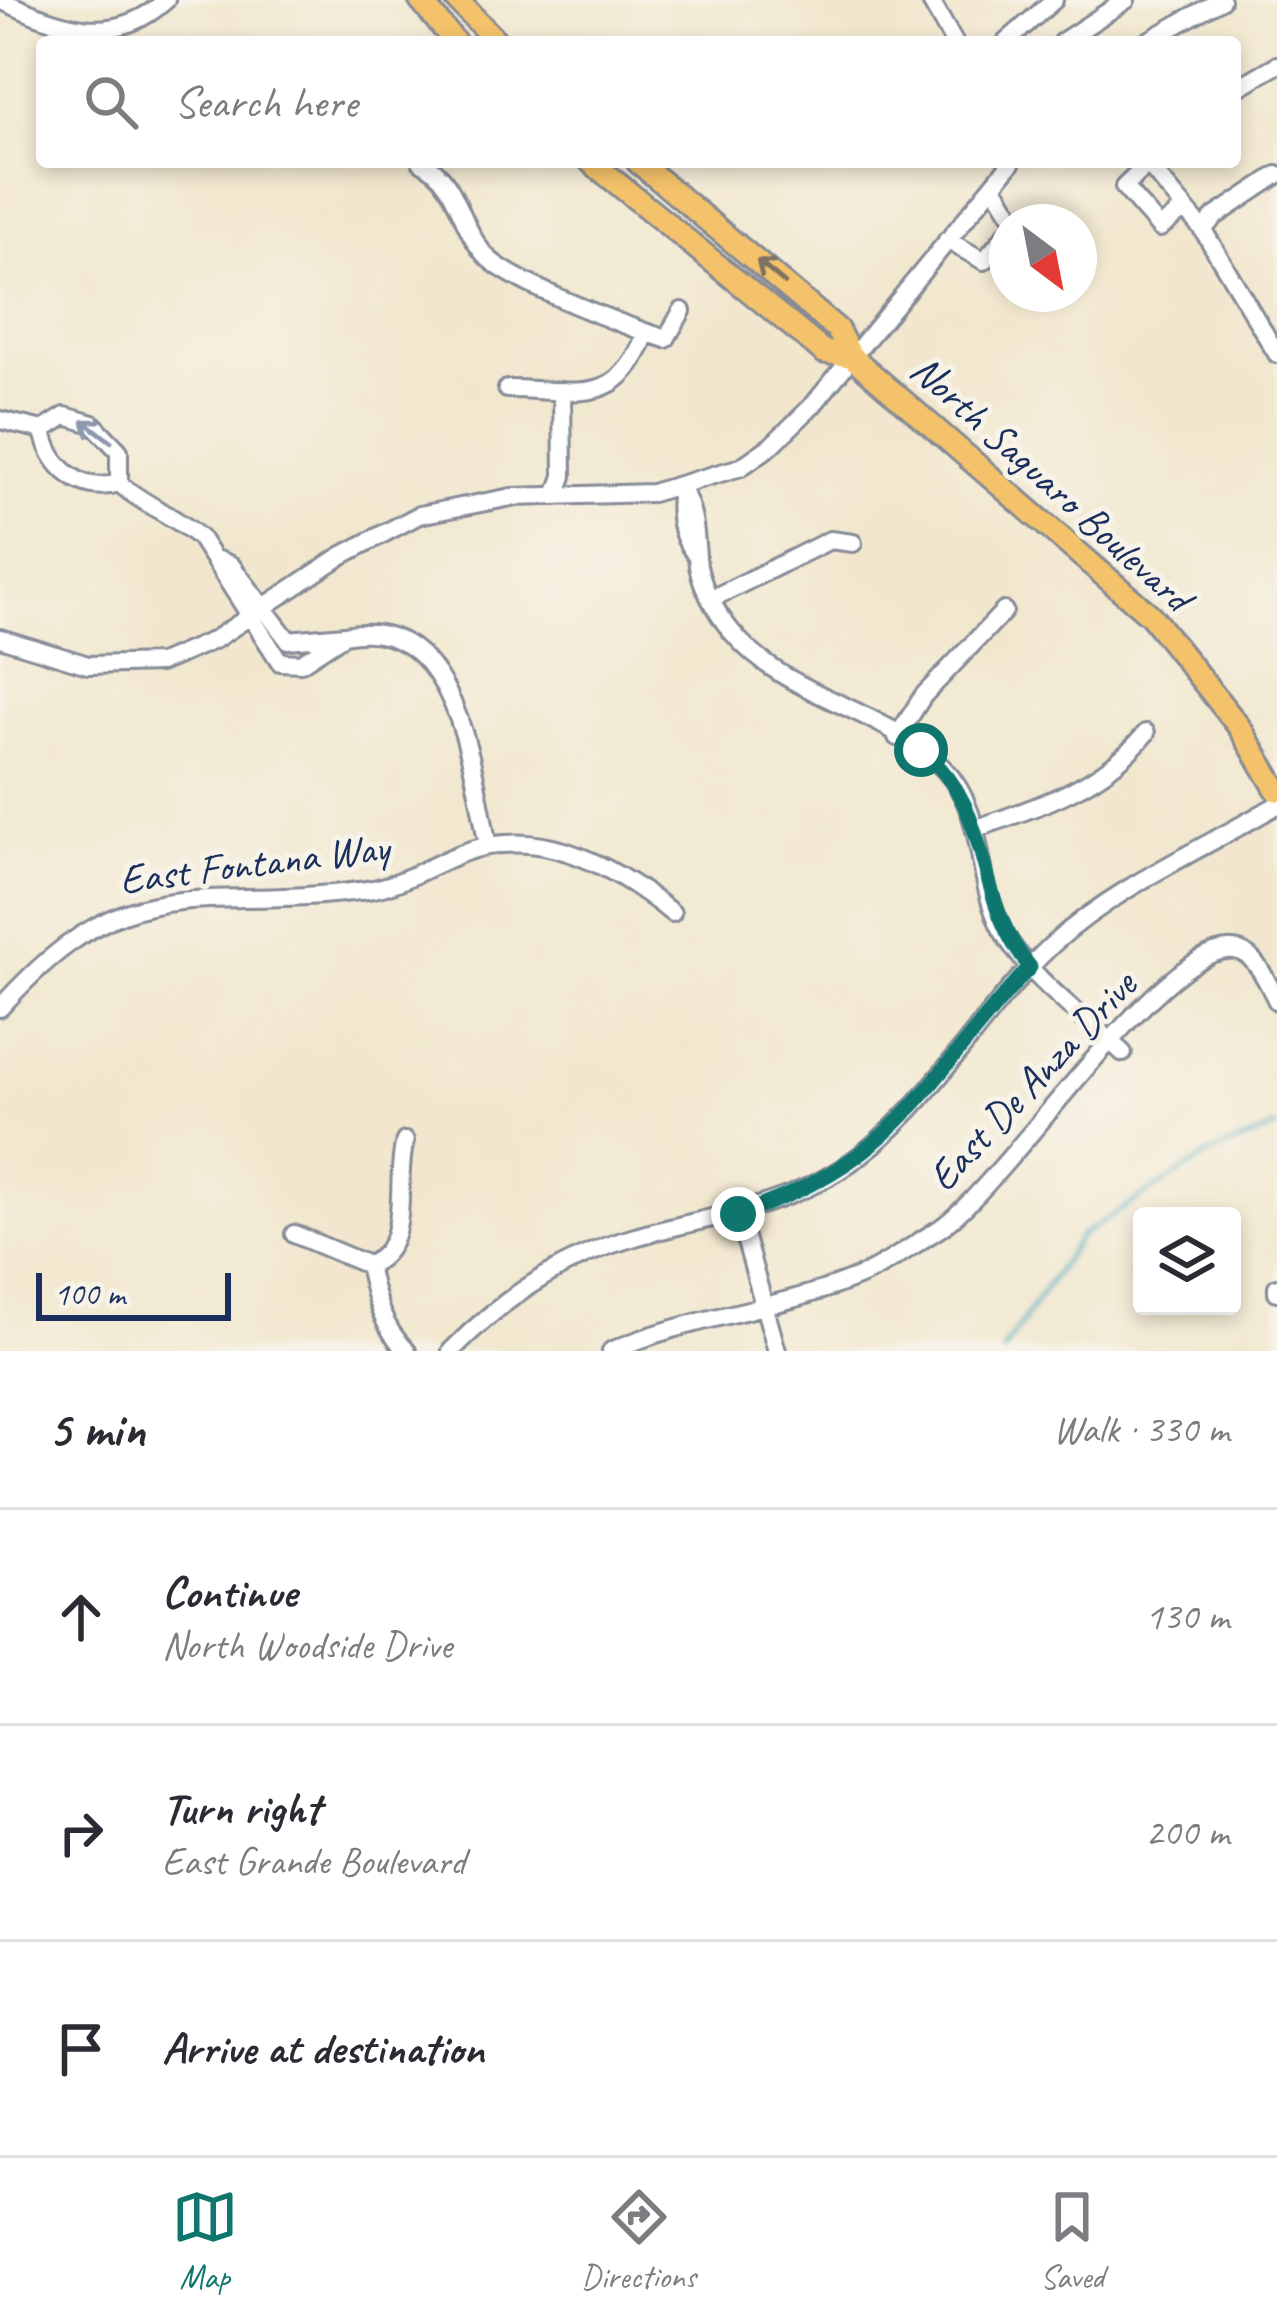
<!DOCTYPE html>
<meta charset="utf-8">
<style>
:root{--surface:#fff;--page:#f7f7f7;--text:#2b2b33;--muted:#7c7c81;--line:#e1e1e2;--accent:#0f766e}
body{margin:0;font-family:Caveat,sans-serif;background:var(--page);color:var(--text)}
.controls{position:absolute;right:36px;bottom:36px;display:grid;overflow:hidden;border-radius:12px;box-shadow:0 6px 18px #0003}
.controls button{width:108px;height:108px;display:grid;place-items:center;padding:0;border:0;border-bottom:3px solid var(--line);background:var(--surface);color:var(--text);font:60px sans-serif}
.compass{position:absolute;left:989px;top:204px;width:108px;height:108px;border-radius:50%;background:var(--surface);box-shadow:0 6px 18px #0003;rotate:148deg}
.scale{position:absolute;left:36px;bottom:30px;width:195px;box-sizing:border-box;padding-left:12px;border:6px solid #1b2f5e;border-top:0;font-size:33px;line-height:42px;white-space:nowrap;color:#1b2f5e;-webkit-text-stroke:9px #f7f3e8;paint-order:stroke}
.stop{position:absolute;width:36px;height:36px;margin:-27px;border:9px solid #0f766e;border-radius:50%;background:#fff}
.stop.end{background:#0f766e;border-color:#fff;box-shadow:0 3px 12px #0008}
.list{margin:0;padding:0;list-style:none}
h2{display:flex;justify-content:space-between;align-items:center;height:156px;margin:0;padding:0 48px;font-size:51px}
h2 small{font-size:39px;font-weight:400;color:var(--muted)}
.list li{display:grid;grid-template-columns:78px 1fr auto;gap:36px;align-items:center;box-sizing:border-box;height:216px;padding:0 48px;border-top:3px solid var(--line)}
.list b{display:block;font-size:45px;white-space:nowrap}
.list p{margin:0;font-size:39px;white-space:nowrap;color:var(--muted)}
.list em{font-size:39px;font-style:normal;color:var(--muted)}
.icon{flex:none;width:66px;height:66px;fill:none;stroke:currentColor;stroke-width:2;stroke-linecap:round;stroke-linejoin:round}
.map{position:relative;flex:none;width:1277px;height:1351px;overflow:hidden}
.search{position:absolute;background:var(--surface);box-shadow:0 6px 18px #0003;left:36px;right:36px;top:36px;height:132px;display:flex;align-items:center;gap:30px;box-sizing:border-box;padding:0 42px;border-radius:12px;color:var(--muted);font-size:45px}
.sheet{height:804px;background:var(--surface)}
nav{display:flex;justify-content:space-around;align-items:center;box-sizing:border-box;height:168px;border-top:3px solid var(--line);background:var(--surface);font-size:33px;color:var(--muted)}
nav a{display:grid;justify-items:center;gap:6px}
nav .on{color:var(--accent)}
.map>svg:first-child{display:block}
</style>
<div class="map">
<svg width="1277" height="1351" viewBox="0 0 1277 1351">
<rect width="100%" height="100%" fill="#f7f3e8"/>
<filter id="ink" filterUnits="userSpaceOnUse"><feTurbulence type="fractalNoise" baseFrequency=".00833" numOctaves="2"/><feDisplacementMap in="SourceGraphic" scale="24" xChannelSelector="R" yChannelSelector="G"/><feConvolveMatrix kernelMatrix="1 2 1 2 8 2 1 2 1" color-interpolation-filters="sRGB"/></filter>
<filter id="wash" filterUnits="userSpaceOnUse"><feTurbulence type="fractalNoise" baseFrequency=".004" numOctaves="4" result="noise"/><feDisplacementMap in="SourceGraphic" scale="48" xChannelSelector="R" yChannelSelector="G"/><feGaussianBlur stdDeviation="2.7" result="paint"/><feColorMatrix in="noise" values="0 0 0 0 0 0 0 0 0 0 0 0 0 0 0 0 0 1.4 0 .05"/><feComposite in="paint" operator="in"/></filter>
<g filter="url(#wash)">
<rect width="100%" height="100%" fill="#f2e7ce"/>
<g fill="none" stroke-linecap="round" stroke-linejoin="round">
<path stroke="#3fa9bf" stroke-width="4.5" d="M1003,1351L1080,1236L1210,1154L1277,1127"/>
</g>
</g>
<g filter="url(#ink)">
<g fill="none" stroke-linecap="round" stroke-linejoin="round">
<g stroke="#868b96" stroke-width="22">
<path id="minor" d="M0,0C58,26 113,49 166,0
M930,0L954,42
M1006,42L1054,0
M1062,42L1126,0
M1146,42L1221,0
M1235,89L1277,65
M421,162C460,180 460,232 489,259C518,285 625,326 666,339L682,311
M1146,162L1203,230L1277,354
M1148,164L1124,187L1160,228L1185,208
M993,185L1016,222
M1203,230L1214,217L1277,175
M947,240L984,261L1007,233
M507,389C574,389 619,410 646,333
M0,420L43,430L65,416L93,424L119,451V483
M43,430C49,466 81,495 119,483
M119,483C144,506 175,515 200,538L280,662L301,663L344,635L288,640L231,565L218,560
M681,488C695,511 695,532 697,557C698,582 716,612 731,631C786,699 885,707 944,769C987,814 974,878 1002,930C1029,978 1083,1016 1123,1053
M681,488C677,512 680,536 696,555
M556,496L563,476L562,391
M711,599L830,540L853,543
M344,635C457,612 473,771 488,846
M0,638L88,665L160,663L214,640L341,556L419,515L512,497L652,493L741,467L771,446L813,405L1012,162
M897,737L923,696L1004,611
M977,828C1040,806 1103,786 1146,733
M0,1008C132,860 195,914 367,890C411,884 446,853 488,846C556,833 622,872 672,913
M738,1213L777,1351
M294,1234L368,1265C414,1247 393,1182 405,1141
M368,1265C375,1298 382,1327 407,1351
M1277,1287V1292
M451,1351C502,1299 564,1257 635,1237C705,1217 778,1210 841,1169C930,1111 976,1015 1053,944C1117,886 1203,849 1277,805
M611,1351C692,1315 783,1310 865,1274C889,1263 913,1245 936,1231C1002,1191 1169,930 1239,951C1257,956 1269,986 1277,1001"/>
</g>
<g stroke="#868b96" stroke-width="27">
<path id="major" d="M420,0L455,42
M457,0L497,42
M591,162L824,352L851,356
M638,162L837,329L851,356L1151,616L1240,728L1277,790"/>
</g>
<use href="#minor" stroke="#fff" stroke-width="16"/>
<use href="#major" stroke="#f4c26a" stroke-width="21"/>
</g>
<defs><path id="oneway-shaft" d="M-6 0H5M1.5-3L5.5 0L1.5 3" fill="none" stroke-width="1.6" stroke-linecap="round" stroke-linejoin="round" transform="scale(3)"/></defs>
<use stroke="#7d7163" href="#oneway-shaft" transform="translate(771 272) rotate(-140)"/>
<use stroke="#8d97ae" href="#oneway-shaft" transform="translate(97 431) rotate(-143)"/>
</g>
<g fill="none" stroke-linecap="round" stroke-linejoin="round" filter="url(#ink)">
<path stroke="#0f766e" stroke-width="15" d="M738,1214C900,1162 924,1080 1030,967C971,897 996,809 921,750"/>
</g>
<g text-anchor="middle" stroke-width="10" stroke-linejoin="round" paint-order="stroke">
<g font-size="42" fill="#1b2f5e" stroke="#f7f3e8">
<text transform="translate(1052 482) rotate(42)" y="15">North Saguaro Boulevard</text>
<text transform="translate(254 862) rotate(-7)" y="15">East Fontana Way</text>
<text transform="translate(1031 1080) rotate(-47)" y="15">East De Anza Drive</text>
</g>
</g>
</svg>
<div class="controls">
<button><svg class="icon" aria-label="layers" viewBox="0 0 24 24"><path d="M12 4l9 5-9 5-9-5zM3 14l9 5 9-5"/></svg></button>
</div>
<svg class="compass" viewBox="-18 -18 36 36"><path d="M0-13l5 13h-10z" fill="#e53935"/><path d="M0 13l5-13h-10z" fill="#7c7c81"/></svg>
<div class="scale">100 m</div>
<div class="stop" style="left:921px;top:750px"></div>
<div class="stop end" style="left:738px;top:1214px"></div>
<div class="search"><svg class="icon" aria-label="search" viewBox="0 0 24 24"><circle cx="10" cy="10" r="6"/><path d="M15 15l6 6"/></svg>Search here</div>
</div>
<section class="sheet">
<h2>5 min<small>Walk · 330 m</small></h2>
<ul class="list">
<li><svg class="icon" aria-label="ahead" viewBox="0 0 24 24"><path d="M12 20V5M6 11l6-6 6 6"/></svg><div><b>Continue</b><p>North Woodside Drive</p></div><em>130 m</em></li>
<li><svg class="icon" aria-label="right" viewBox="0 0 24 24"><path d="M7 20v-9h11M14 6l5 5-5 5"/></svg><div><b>Turn right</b><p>East Grande Boulevard</p></div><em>200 m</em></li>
<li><svg class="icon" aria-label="arrive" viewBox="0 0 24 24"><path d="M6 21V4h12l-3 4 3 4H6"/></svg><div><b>Arrive at destination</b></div></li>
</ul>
</section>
<nav>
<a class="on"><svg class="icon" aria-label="map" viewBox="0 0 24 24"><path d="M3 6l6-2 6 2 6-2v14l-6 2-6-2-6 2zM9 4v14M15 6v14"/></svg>Map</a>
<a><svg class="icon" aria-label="directions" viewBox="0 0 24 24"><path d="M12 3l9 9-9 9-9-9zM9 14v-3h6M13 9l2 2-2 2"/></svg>Directions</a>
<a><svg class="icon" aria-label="saved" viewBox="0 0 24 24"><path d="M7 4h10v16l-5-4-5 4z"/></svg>Saved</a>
</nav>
